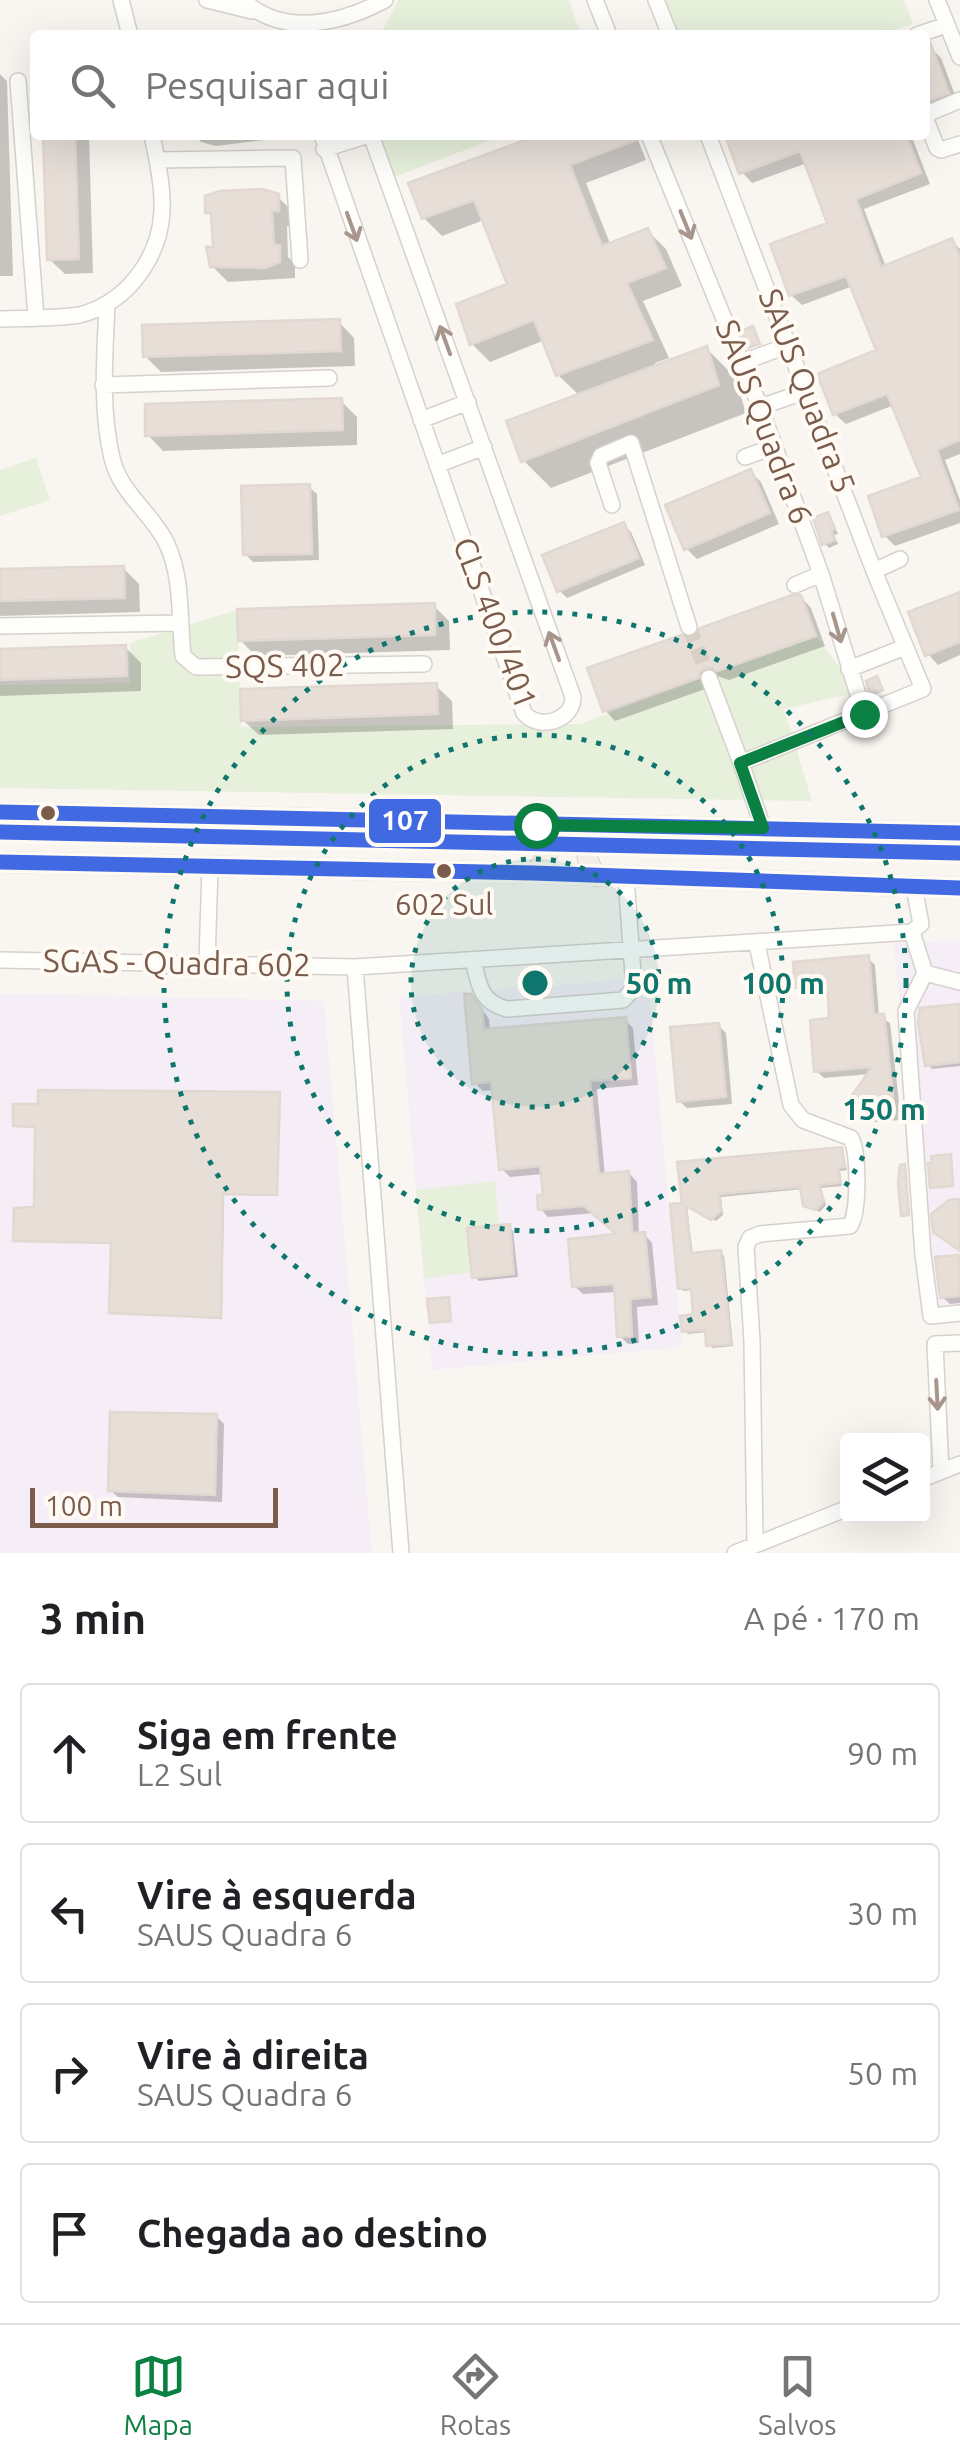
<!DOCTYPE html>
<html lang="pt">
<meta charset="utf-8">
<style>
:root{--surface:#fff;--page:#f2f2f2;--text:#202124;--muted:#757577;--line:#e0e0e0;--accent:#0b8043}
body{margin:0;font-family:Ubuntu,sans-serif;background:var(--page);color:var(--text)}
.controls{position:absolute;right:30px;bottom:30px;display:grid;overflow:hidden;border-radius:10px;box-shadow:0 10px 40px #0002}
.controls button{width:90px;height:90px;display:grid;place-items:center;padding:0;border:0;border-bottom:2px solid var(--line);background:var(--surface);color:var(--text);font:50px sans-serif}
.scale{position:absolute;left:30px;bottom:25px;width:248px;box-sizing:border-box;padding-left:10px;border:5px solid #7a5c4d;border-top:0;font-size:28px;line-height:35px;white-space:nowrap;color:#7a5c4d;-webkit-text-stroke:8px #fffaf3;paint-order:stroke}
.stop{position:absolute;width:30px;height:30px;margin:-22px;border:8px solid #0b8043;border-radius:50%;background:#fff}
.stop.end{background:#0b8043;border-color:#fff;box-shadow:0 2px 10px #0008}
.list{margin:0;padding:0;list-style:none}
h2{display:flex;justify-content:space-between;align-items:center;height:130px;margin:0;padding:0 40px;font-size:42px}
h2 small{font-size:32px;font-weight:400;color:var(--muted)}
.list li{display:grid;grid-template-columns:65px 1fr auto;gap:30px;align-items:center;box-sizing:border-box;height:140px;margin:0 20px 20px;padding:0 20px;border:2px solid var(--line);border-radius:10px}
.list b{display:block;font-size:38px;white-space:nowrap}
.list p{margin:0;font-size:32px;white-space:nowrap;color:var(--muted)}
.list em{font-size:32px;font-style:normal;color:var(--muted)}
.icon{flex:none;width:55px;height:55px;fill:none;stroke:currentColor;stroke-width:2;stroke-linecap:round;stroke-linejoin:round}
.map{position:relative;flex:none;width:960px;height:1553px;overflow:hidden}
.search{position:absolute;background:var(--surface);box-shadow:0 10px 40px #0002;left:30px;right:30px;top:30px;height:110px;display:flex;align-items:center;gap:25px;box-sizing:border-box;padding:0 35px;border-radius:10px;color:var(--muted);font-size:38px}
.sheet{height:770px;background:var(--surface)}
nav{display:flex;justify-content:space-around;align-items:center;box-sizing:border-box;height:140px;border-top:2px solid var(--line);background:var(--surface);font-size:28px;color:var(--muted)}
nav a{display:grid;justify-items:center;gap:5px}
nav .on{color:var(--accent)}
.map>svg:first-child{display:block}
</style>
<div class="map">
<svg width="960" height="1553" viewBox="0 0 960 1553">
<rect width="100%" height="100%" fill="#f9f5f0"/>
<path fill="#f6eef6" d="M960,940V1323L928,1325L894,943Z
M648,978L682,1347L432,1370L399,997Z
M0,993L324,1001L372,1553H0Z"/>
<path fill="#e7f0db" d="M398,0H569L581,35H380Z
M666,0H904L913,24L881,35H679Z
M382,135H504L389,179Z
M36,458L50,500L0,516V470Z
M237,610L241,727L580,724L816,636L858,692L784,709L812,801L0,788V685L130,683V643Z
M495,1181L503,1268L424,1279L416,1190Z"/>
<path fill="#0003" d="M930,47L941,58L958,103L925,118V49Z
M0,74L7,81L13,276H0Z
M46,135H89L93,273L65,274L49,259Z
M195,135H271L272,139L216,146L201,142Z
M546,135H636L646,160L586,183L611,246L648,231L666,249L682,286L643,301L669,358L655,363L657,368L707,349L735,377L746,413L551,488L523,460L580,396L558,375L545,340L490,362L472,344L510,285L484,220L442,236L424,218Z
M728,135H911L930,184L864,209L886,267L952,241L960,249V454L945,460L960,500V523L895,546L884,535L924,479L894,405L846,424L835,414L880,352L853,286L802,305L791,295L831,224L807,163L752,183L742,172Z
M277,196L293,212L294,226H287L288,257L295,263V278L228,282L212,266L214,218L208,212Z
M339,322L354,338L355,366L161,372L145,356Z
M341,401L357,417V445L163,451L148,435Z
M751,472L761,482L779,524L697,559L686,548Z
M309,487L317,494L319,560L253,562L245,554Z
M828,515L838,534L834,535L838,544L829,548L825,544Z
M623,524L631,532L645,565L567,598L559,590Z
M123,568L139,584L140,612L0,616V572Z
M960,596V655L938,665L928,654Z
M801,597L811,608L825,646L729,680L717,676L708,688L615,721L605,710L694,640Z
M434,606L449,621L450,650L256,656L240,640Z
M125,647L141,663V691L0,696V651Z
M436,686L452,701L453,729L259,735L243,720Z
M868,958L875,965L879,1016L890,1023L901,1120L861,1123L854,1116L870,1074L824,1078L816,1071L832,1021L831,1000L821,993L805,994L798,987Z
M960,1003V1066L932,1069L928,1064L954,1004Z
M479,1005L489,1019L490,1031L625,1020L633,1028L638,1085L597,1089L605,1176L629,1173L637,1182L639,1235L644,1234L652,1243L658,1305L637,1307L639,1343L628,1344L619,1335L617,1292L583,1294L574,1286L621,1236L595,1213L548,1217L540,1208L546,1197L543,1174L510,1177L502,1169L495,1090L483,1091L474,1082Z
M718,1025L726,1033L732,1104L687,1108L679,1101Z
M279,1095L278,1196L224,1195L222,1319L114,1313L113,1243L16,1240L36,1209L38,1128L15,1125Z
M841,1150L847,1170L840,1171L842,1186L820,1188L826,1205L820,1212L806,1205L803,1189L721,1197L723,1215L716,1221L687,1206L693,1255L720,1252L724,1256L733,1346L712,1348L707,1332L688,1334L685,1331L696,1316L693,1290L684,1291L680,1288L673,1207Z
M509,1227L513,1231L518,1277L479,1281L474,1276Z
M960,1258V1303L950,1304L942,1297Z
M216,1416L224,1424L222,1502L118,1497L110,1490Z"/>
<path fill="#e6ded7" stroke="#e2d8d2" stroke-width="2.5" d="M930,42L949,93L925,102V44Z
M43,135H75L79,259L47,260Z
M539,135H638L639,139L570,165L602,246L648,228L666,268L627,283L653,340L556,376L534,320L470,345L456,304L507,284L474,200L422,219L408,183Z
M725,135H906L921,173L856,199L881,267L952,238L960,257V440L937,450L959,510L882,537L868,496L921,477L887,394L833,415L817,374L876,350L846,276L789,296L770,244L827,223L800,151L739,174Z
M263,189L279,194V211H272L274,245H280V262L265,268L210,267L206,247H213L211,213H205V196L220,191Z
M340,319L341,351L143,357L142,325Z
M753,326L760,344L748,348L741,331Z
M707,346L719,385L521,462L506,421Z
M342,398L343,430L145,436V404Z
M751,469L770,513L684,550L665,505Z
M310,484L312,554L243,555L241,486Z
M828,512L835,529L831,530L835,540L822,545L813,518Z
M624,522L639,558L557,592L542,555Z
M124,566L125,598L0,601V569Z
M960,592V642L925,656L908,612Z
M792,595H801L816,636L717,671L706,667L698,678L603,712L587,668L681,635L693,637L700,628Z
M435,603V635L238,641L237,609Z
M126,645L127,676L0,680V649Z
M877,676L883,690L870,695L866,681Z
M437,683L438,714L241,721L240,689Z
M869,955L874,1014H884L895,1114L851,1117L850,1098L872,1067L814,1072L810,1020L829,1018L828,993L819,994L818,986L795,988L793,962Z
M464,994H471L482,1009L484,1029L626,1017L631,1078L590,1081L599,1174L629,1171L632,1233L645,1232L651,1297L630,1299L632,1336L617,1337L614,1284L572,1287L568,1239L616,1234L584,1206L538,1210L537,1195H543L540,1166L499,1170L491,1082L472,1084Z
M960,1004V1062L925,1066L918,1022L920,1008Z
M719,1023L726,1097L677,1102L670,1027Z
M38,1090L280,1092L277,1195L223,1194L221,1318L109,1313L111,1243L13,1241L14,1208L34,1207L35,1127L13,1126V1104H38Z
M842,1147L845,1167L838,1168L840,1183L819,1185L824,1201L816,1210L803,1206L800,1187L719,1194L721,1211L711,1220L686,1206L691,1253L721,1250L731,1344L706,1346L705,1330L682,1332L680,1316L693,1314L691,1288L678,1289L670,1204L682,1203L677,1162Z
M951,1154L953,1186L930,1188L928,1163H932L931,1156Z
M905,1164L909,1215L901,1216L898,1182L900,1165Z
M960,1199V1251L933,1232L931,1214L949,1200Z
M510,1224L514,1274L472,1278L467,1228Z
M960,1255V1296L940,1298L935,1257Z
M449,1297L451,1321L430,1323L427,1299Z
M110,1412L217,1414L215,1495L108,1491Z"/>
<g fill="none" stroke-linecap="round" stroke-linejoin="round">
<path stroke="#d9cfc7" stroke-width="15" stroke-dasharray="15 8" stroke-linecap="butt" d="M689,627L709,678"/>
<g stroke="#d7d1cb" stroke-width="18">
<path id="minor" d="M121,0L130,35
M207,0L252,11
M243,0C283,38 342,23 385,0
M595,0L609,35
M656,0L670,35
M937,0L960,57
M917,35L946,25
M18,81L36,318
M960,100L929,113L926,120L937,148L941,150L960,144
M322,135L524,713C539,731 573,721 573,697L371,135
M649,135L760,407L821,574L864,714
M708,135L874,571L923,689L741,763L763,828
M324,149L369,135
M157,160L293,158L300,260
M107,304C105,355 100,408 112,458C120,493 151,512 166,542C183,577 179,618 183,656L196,667L424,664
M0,319C26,318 53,319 79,315C98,311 119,298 132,283C173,236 164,192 152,135
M743,362L789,345
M103,385L329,378
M760,407L807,391
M421,420L468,402
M745,457L773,447
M437,465L484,447
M612,505L598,463L601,456L631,443L689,627
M874,571L900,559
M795,585L821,574
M0,626L180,623
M849,669L905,647
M709,678L741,763
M912,932L925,973L960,982
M0,960L355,967L912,932L921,924L914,887
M473,960C479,985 480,1002 507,1009L623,1000L634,988L626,878
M207,962L210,867
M355,967L401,1553
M925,973L906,1011L923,1255L931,1316L960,1313
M941,1471L935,1344L960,1343
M922,1479L960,1464
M755,1543L752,1341L746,1247L750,1238L760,1234L850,1226C859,1212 859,1154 851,1138L803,1120L791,1105L757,944
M735,1553L848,1508"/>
</g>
<g stroke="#dad1cc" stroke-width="22">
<path id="major" d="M0,812L960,833
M0,862L533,873L960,888
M533,873C552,857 553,844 536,825
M596,876C581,854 585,839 607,825"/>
</g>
<use href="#minor" stroke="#fefefd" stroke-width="15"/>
<use href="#major" stroke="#f3eee8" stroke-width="20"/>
<g stroke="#fffaf3" stroke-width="22">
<path id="bus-1" d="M0,812L960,833
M0,862L533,873L960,888"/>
</g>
<g stroke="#fffaf3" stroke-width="22">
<path id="bus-2" d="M0,832L960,853"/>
</g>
<use href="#bus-1" stroke="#4169e1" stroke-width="15"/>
<use href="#bus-2" stroke="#4169e1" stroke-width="15"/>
</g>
<defs><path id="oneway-shaft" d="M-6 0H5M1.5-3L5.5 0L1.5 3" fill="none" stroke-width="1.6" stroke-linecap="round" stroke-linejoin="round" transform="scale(2.5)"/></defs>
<g stroke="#a8958b">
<use href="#oneway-shaft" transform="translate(686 225) rotate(68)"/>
<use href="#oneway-shaft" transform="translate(352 227) rotate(70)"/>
<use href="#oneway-shaft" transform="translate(445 340) rotate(-110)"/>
<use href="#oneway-shaft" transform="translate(837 628) rotate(74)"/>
<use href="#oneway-shaft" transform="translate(554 646) rotate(-110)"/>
<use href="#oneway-shaft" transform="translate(937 1395) rotate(87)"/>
</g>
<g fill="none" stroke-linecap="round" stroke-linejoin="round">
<path stroke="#0b8043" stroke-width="12" d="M536,825L763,828L740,763L864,714"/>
</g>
<circle cx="535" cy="983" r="124" fill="#0f766e" fill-opacity=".12"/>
<g fill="none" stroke="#0f766e" stroke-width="5" stroke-dasharray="5 10">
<circle cx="535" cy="983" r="124"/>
<circle cx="535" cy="983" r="248"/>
<circle cx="535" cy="983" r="371"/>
</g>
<g fill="#7a5c4d" stroke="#fffaf3" stroke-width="4">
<circle cx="48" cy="813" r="9"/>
<circle cx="444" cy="871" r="9"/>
</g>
<g text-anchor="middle" stroke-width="8" stroke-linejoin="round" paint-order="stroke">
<g font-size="30" fill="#7a5c4d" stroke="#fffaf3">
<text x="444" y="915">602 Sul</text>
</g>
<g font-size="32" fill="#7a5c4d" stroke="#fffaf3">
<text transform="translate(807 391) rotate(69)" y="11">SAUS Quadra 5</text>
<text transform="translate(764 422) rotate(69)" y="11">SAUS Quadra 6</text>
<text transform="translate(495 623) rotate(69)" y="11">CLS 400/401</text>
<text transform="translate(285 666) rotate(-1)" y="11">SQS 402</text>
<text transform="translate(177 963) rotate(1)" y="11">SGAS - Quadra 602</text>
</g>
</g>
<circle cx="535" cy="983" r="15" fill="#0f766e" stroke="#fffaf3" stroke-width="5"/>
<g font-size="30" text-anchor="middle" font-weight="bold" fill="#0f766e" stroke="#fffaf3" stroke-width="8" stroke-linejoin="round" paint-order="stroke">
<text x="659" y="994">50 m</text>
<text x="783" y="994">100 m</text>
<text x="884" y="1120">150 m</text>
</g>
<rect stroke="#fffaf3" stroke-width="4" x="367" y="797" width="76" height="48" rx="10" fill="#4169e1"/>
<g font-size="28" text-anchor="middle" font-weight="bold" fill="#fff">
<text x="405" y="830">107</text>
</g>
</svg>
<div class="controls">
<button><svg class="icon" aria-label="layers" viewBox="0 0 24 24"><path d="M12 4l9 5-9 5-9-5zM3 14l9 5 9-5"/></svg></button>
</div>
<div class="scale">100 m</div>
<div class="stop" style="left:536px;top:825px"></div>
<div class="stop end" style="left:864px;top:714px"></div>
<div class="search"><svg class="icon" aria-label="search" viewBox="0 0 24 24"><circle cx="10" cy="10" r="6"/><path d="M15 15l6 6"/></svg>Pesquisar aqui</div>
</div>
<section class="sheet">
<h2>3 min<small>A pé · 170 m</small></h2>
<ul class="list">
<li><svg class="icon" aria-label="ahead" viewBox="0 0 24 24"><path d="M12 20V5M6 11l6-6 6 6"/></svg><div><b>Siga em frente</b><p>L2 Sul</p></div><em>90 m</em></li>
<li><svg class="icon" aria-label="left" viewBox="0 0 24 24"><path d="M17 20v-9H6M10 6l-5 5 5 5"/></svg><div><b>Vire à esquerda</b><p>SAUS Quadra 6</p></div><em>30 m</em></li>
<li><svg class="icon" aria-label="right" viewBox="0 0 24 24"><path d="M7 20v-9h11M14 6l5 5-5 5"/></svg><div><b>Vire à direita</b><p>SAUS Quadra 6</p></div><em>50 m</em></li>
<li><svg class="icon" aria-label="arrive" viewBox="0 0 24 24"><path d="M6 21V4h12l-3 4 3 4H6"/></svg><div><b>Chegada ao destino</b></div></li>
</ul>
</section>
<nav>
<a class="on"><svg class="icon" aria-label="map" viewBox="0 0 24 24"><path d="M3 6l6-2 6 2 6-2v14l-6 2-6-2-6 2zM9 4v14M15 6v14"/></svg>Mapa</a>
<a><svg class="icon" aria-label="directions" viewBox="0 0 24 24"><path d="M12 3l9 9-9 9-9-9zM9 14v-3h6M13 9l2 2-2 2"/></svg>Rotas</a>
<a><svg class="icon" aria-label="saved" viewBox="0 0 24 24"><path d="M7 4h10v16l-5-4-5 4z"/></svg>Salvos</a>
</nav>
